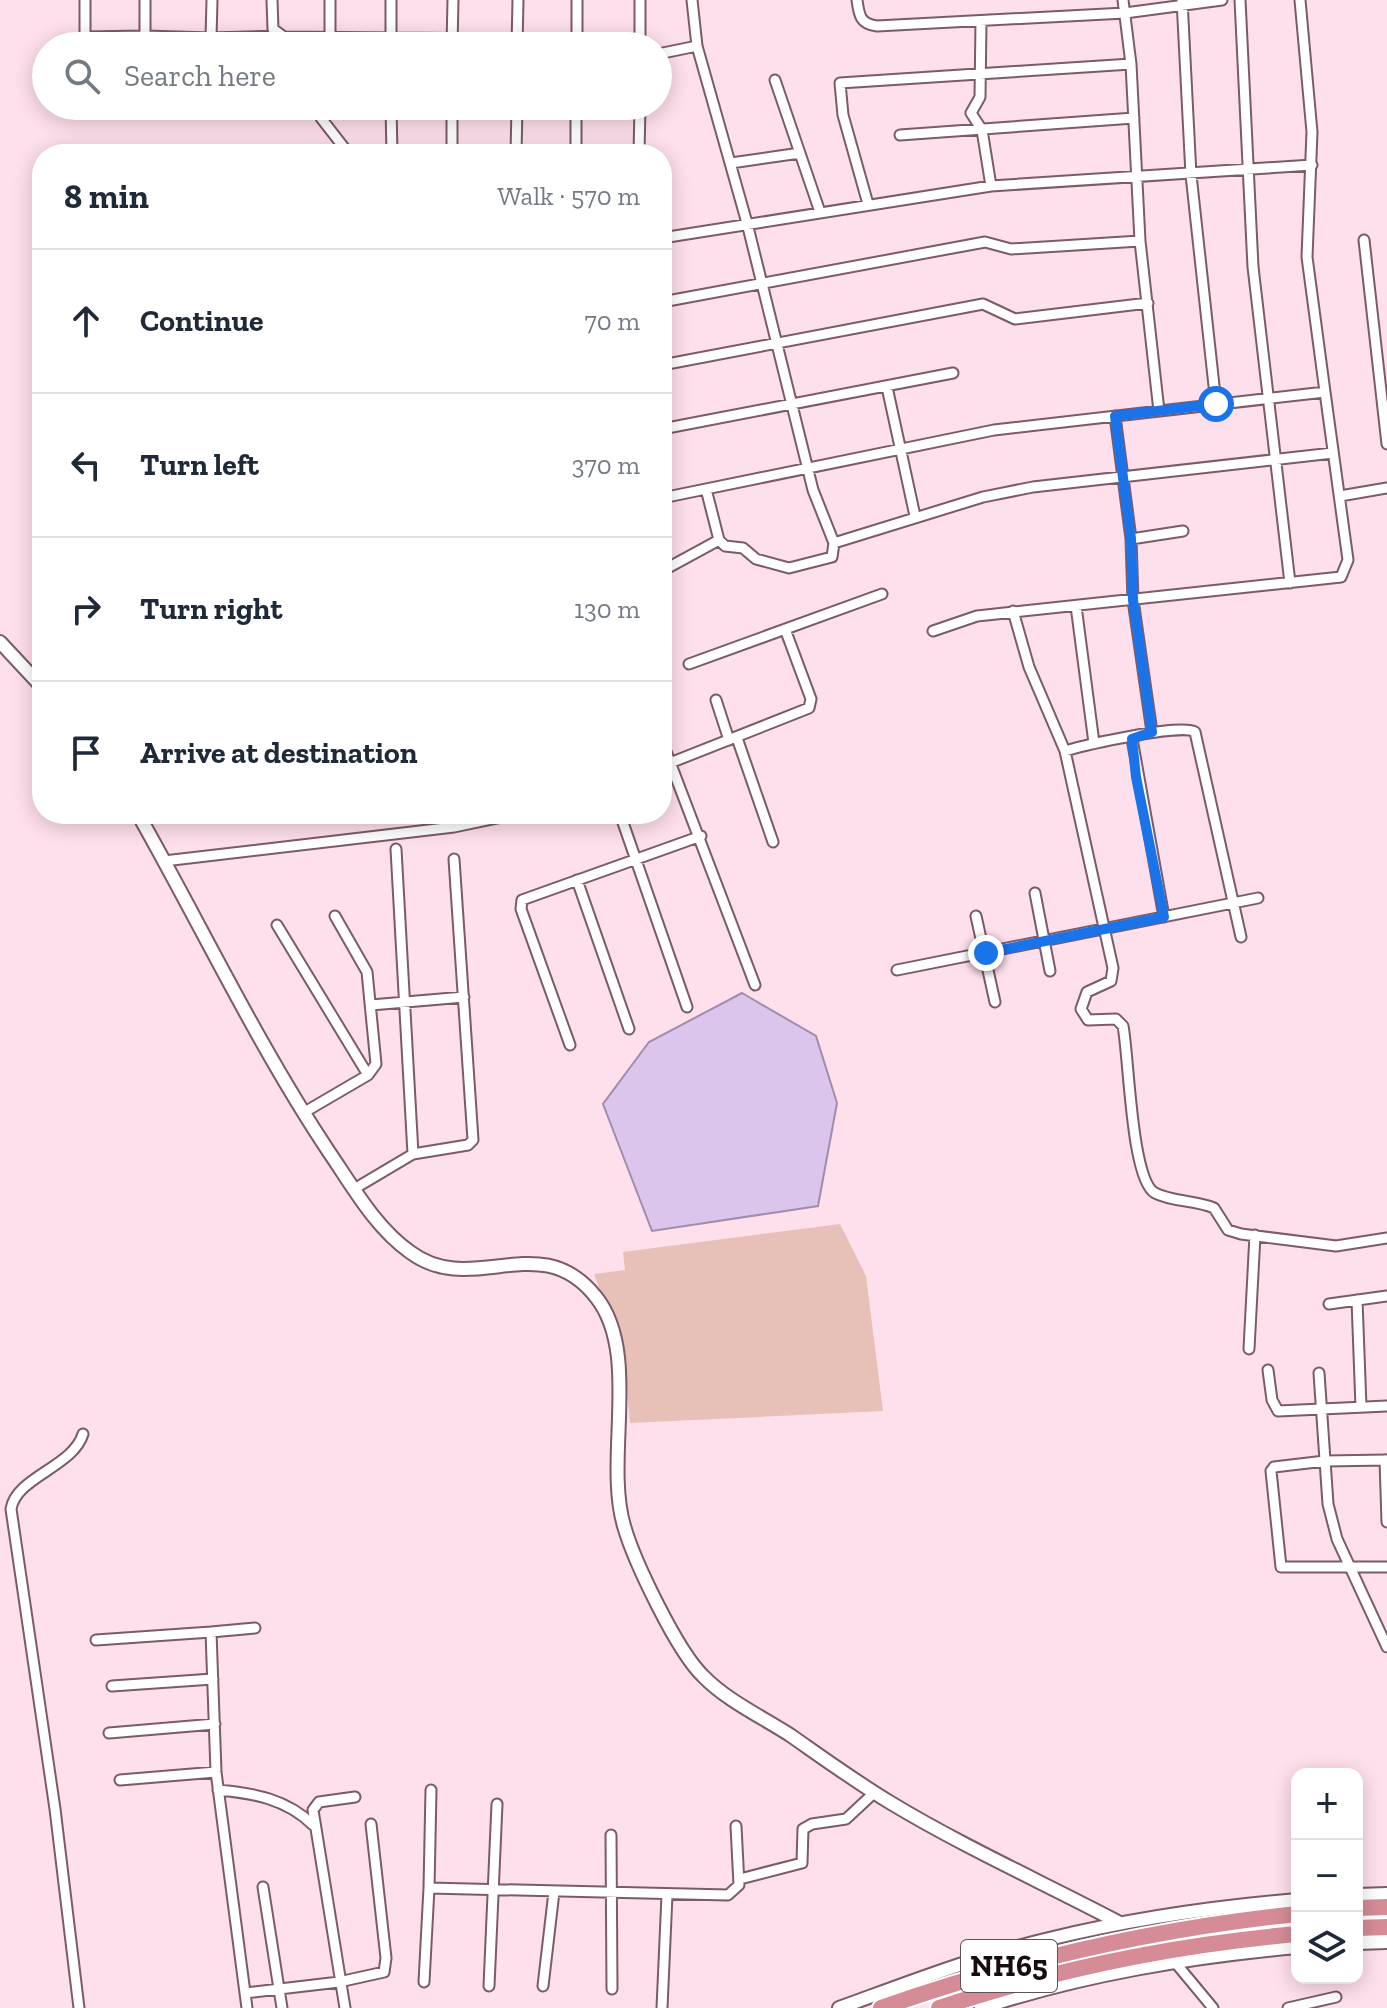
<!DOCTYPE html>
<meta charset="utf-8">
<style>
:root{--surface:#fff;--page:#f2f2f3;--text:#1f2937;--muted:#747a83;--line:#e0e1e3}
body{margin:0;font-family:"Zilla Slab",serif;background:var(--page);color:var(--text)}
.controls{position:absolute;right:24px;bottom:24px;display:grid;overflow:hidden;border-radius:16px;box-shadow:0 4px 20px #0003}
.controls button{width:72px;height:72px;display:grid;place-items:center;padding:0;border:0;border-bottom:2px solid var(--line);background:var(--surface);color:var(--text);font:40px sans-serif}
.stop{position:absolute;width:24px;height:24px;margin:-18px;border:6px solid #1a73e8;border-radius:50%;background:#fff}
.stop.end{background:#1a73e8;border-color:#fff;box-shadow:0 2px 8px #0008}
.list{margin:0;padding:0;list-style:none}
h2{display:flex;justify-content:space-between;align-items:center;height:104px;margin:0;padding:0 32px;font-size:34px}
h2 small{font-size:26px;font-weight:400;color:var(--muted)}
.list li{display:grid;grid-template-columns:52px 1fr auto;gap:24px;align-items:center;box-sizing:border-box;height:144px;padding:0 32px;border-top:2px solid var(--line)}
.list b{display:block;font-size:30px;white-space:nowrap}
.list em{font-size:26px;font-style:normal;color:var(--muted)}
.icon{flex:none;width:44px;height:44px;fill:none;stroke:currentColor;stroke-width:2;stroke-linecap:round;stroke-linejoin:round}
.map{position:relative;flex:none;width:1387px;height:2008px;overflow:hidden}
.search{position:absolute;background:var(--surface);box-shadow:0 4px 20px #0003;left:32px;top:32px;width:640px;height:88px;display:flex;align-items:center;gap:20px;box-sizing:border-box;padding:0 28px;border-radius:44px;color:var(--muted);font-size:30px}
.panel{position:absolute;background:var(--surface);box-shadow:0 4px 20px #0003;left:32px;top:144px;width:640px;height:680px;border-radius:32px}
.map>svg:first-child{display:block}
</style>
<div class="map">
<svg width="1387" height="2008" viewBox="0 0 1387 2008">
<rect width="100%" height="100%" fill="#fedfec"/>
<path fill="#e7c0b8" d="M840,1224L866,1276L883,1411L630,1423L624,1353L594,1274L625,1270L623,1252Z"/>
<path fill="#dbc5ed" stroke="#a08dab" stroke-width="2" d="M742,993L816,1036L837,1103L818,1206L652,1231L603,1104L649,1042Z"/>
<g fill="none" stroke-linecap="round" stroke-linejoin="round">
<g stroke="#7b5a69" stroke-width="13">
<path id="minor" d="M85,0V37L145,36
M145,0V36L211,38L212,0
M272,0L273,29L284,37L640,40
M692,0L697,46L747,223L813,490L834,543L983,497L1033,487L1333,453
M857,0C859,15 860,24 877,26L1125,13L1222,0
M1123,0L1131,64L1140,241L1159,411
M1182,0L1191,175L1216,404
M1240,0L1253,267L1290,583
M1300,0L1312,132L1307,257L1325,392
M981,21L980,97L971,113L982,130L991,186
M211,38L280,36
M640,45V0
M330,46V0
M391,46V0
M452,46L453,0
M517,46L518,0
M577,46V0
M658,54L697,46
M775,80L820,212
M322,106L321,118L349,154
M391,106L392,154
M900,135L1134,118
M452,154V106
M516,154L517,106
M576,154V106
M639,154L640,106
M731,163L800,153
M868,204L843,115L840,83L1131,64
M662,238L991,186L1312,165
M1364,240L1387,444
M662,302L985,242L1011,249L1140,241
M662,365L983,304L1015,319L1148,303
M887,387L915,516
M1115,416L1131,539L1133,600L1152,732
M662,429L953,373
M706,489L719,540L725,546L743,548L756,559L789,568L832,557L834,543
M1340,496L1387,488
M662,498L994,430L1325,392L1348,560L1341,577L977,616L933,631
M1131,539L1183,531
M662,571L719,540
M1076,606L1094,743
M1013,611L1029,667L1065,751L1113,968L1111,981L1087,992L1081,1009L1088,1020L1116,1019L1123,1026C1129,1056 1131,1180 1155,1193C1172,1202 1196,1200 1214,1208L1228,1230L1241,1234L1336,1246L1387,1238
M689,664L882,594
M716,700L729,740
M737,738L773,842
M1132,739L1164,917
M662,741L755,985
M1065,751C1085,745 1182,723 1195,732L1241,937
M670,763L809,708L811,699L785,629
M620,814L687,1007
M396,849L413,1154
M164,861L454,827L516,814
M577,880L629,1029
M1035,893L1050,971
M976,916L995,1002
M277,925L368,1075
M897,970L1258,898
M371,1005L464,997
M570,1045L521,909L522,900L701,836
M303,1113L368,1075L376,1064L367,972L335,916
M354,1189L413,1154L468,1145L473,1140L454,859
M1357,1300L1361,1407
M1329,1304L1387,1296
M1249,1349L1255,1235
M1268,1370L1272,1400L1278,1411L1387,1406
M1319,1373L1328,1504L1337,1539L1387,1647
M1385,1460L1387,1522
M1387,1460L1325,1461L1274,1467L1271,1471L1281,1567H1387
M96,1640L211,1632
M112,1686L213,1679
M109,1733L215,1724
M120,1780L216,1772
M218,1790C253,1793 287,1799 313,1825
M611,1835L612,1989
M740,1879L802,1863L803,1829L812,1824L846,1819L875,1792
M263,1887L282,2008
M429,1888L431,1790
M1174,1961L1213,2008
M424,1982L429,1888L728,1895L739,1885L736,1826
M489,1986L497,1804
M543,1986L554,1892
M245,1993L339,1982L384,1972L386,1958L371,1824
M79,2008L55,1809L11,1509C16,1477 73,1467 83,1434
M247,2008L216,1772L211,1632L255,1628
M345,2008L313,1810L319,1802L355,1797
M662,2008L667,1895
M1288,2008L1336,1997"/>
</g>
<g stroke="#7b5a69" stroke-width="16">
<path id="tertiary" d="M0,642L42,687
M138,814C202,927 257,1044 329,1152C353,1187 375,1227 410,1252C473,1299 540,1226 596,1297C641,1353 604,1459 624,1526C634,1561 677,1651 703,1676C726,1700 762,1717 790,1735C823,1758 856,1782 891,1803C964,1847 1044,1883 1120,1923
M1357,1895L1387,1894
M1357,1943L1387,1942
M839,2008C908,1983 977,1956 1049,1939C1130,1919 1213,1907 1297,1900
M981,2008C1085,1974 1189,1957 1297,1947"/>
</g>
<g stroke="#fff" stroke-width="20">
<path id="trunk" d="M1357,1908L1387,1907
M1357,1928L1387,1927
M881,2008C1017,1960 1153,1929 1297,1914
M939,2008C1055,1969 1174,1945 1297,1934"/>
</g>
<use href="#minor" stroke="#fff" stroke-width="9"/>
<use href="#tertiary" stroke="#fff" stroke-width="12"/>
<use href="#trunk" stroke="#d68c97" stroke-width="16"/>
</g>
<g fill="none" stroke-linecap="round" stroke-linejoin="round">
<path stroke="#1a73e8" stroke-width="10" d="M986,953L1164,917L1136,777L1132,739L1152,732L1133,600L1131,539L1115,416L1216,404"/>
</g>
<g text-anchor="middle" stroke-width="6" stroke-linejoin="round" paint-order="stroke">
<rect fill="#fff" stroke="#5d5458" stroke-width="2" x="961" y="1940" width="96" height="52" rx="6"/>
<g font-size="30" font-weight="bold" fill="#180b11">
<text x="1009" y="1976">NH65</text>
</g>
</g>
</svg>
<div class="controls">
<button>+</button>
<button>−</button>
<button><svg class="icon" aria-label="layers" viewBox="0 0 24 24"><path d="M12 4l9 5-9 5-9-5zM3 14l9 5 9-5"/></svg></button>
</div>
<div class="stop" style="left:1216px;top:404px"></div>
<div class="stop end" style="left:986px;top:953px"></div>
<div class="search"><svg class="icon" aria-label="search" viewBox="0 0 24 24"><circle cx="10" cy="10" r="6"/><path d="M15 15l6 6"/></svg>Search here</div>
<section class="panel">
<h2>8 min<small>Walk · 570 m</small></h2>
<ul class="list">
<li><svg class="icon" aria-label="ahead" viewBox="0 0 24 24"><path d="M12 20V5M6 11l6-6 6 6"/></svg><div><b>Continue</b></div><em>70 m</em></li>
<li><svg class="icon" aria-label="left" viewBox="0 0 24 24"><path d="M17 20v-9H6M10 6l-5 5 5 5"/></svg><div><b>Turn left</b></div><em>370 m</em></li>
<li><svg class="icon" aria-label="right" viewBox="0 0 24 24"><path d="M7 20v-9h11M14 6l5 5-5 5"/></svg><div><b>Turn right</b></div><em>130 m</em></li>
<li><svg class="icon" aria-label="arrive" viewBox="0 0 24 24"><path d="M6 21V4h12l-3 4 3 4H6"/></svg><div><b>Arrive at destination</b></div></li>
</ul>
</section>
</div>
